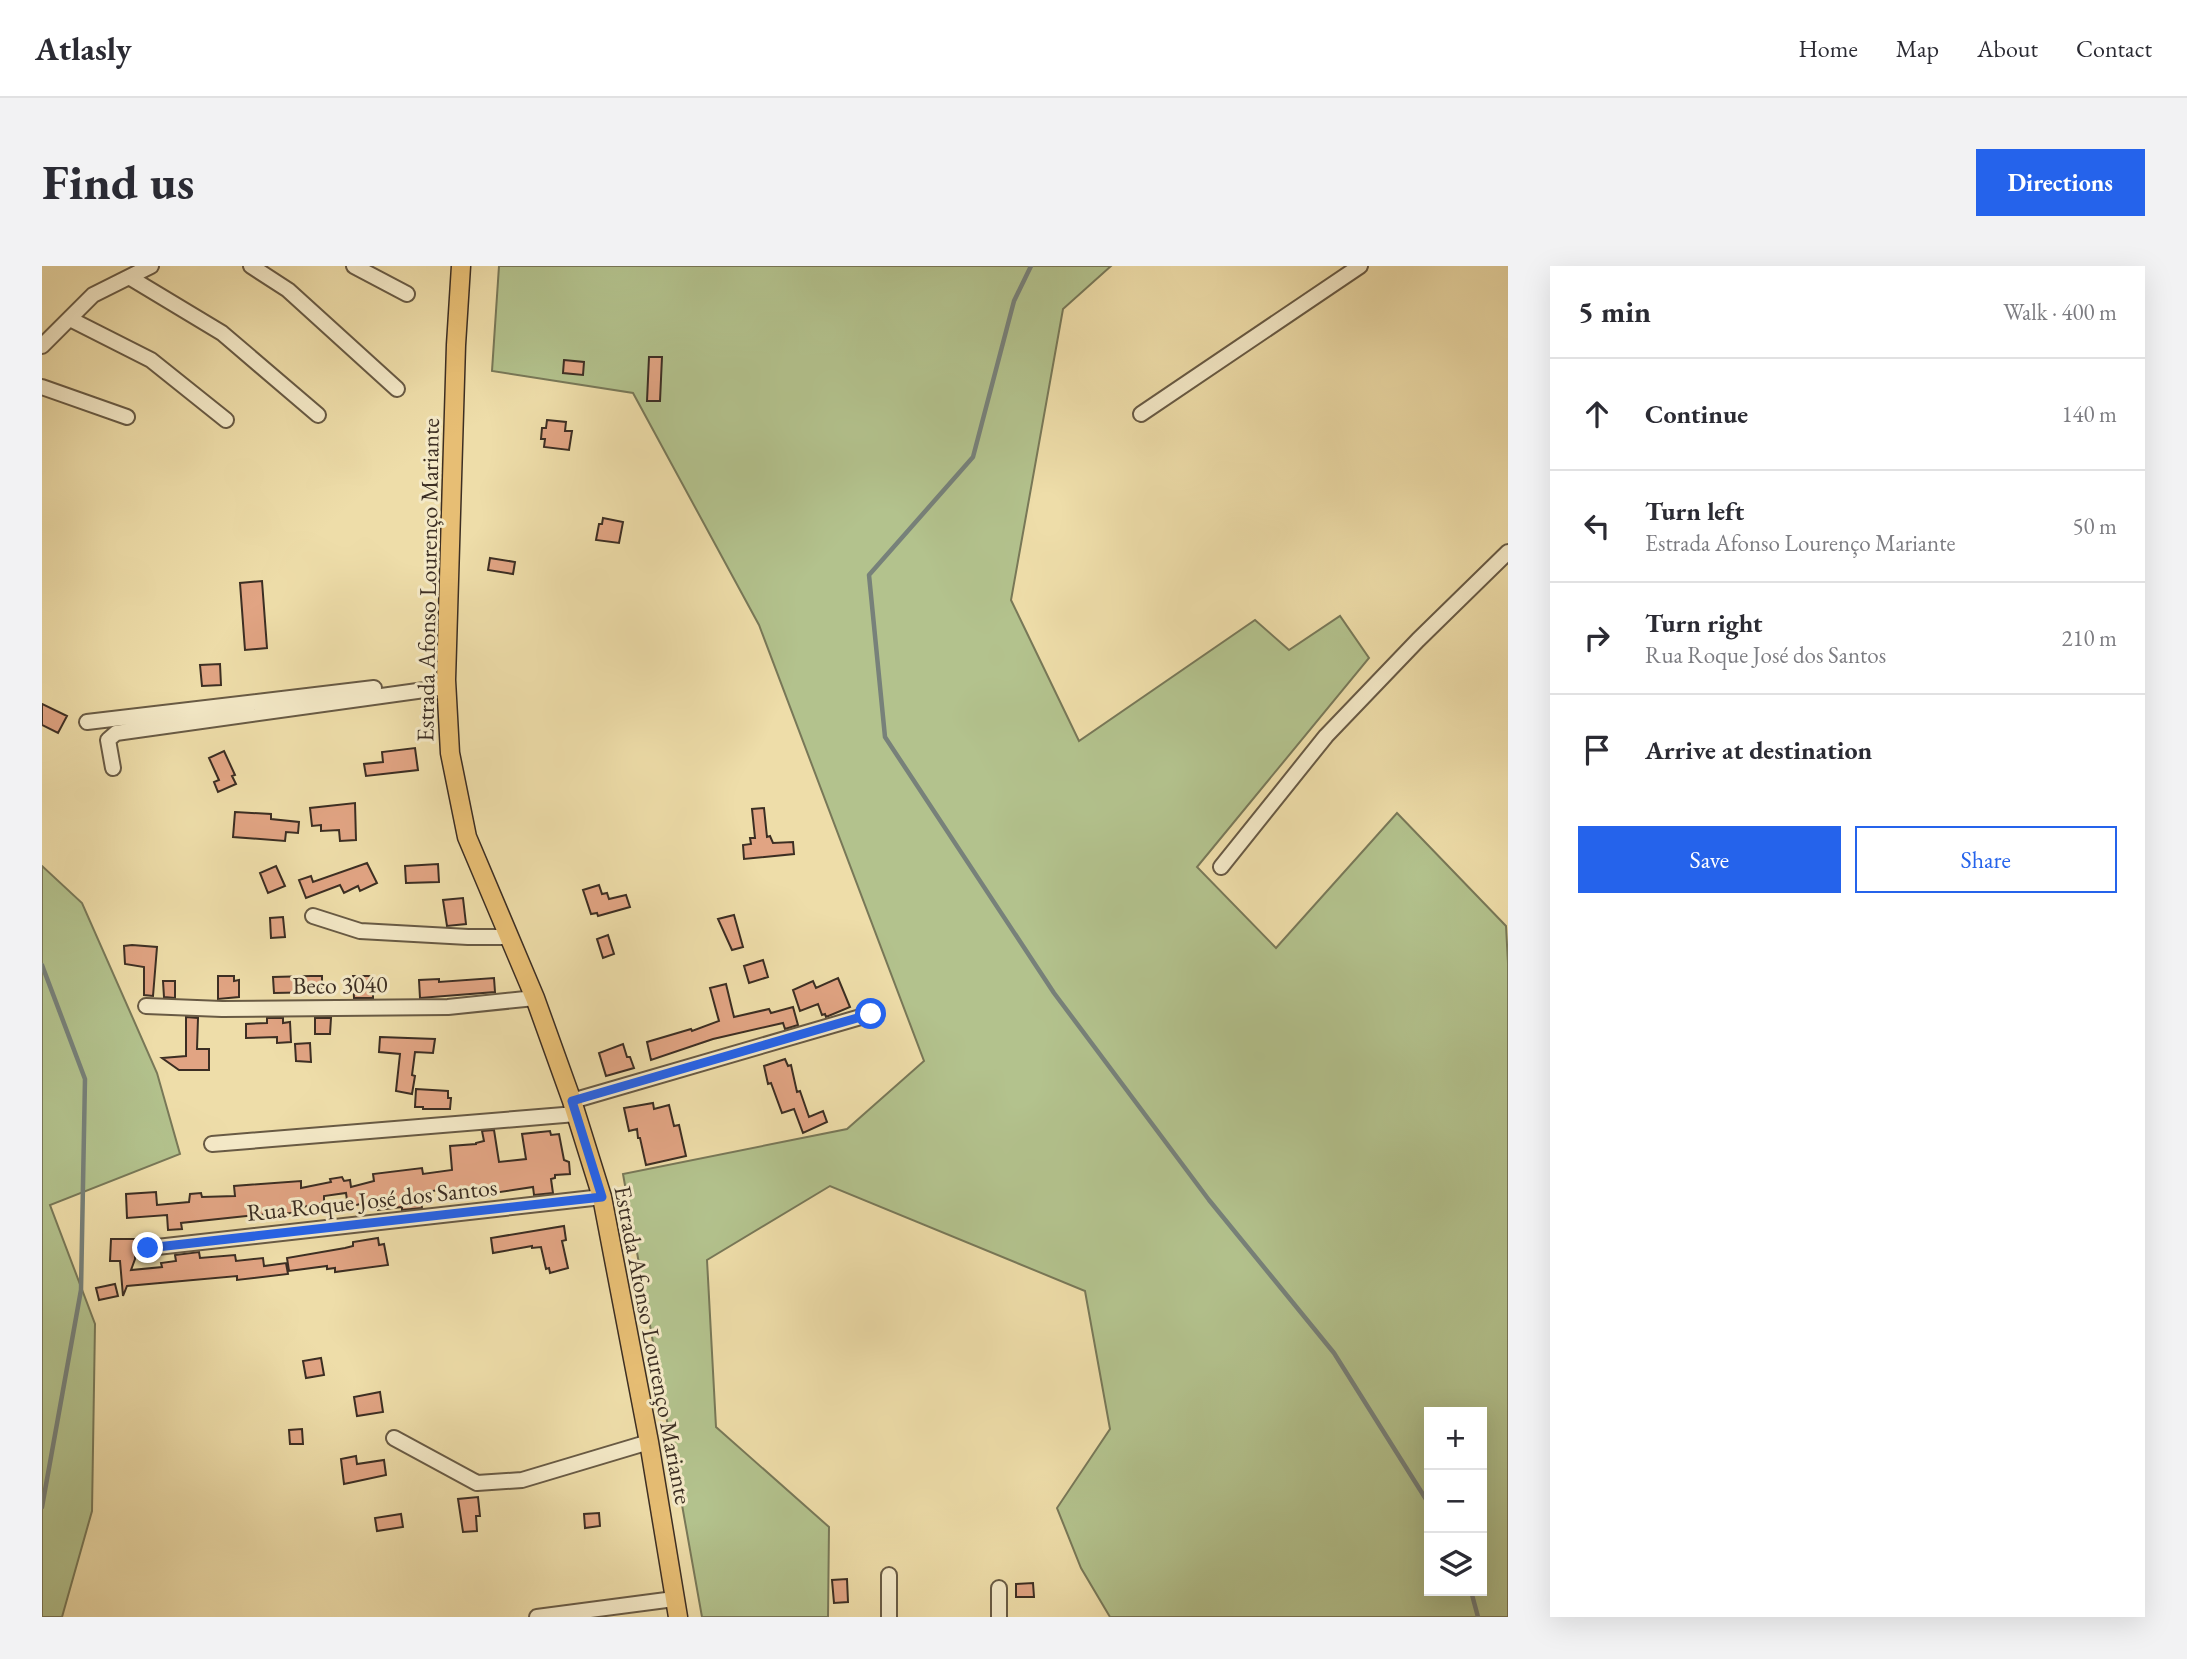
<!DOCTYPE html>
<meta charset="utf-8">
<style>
:root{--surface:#fff;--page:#f2f2f3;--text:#2b2b33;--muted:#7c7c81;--line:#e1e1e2;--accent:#2563eb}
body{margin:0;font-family:"EB Garamond",serif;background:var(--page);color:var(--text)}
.controls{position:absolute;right:21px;bottom:21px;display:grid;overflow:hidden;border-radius:0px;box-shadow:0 7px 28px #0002}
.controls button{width:63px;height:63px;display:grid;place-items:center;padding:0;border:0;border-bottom:2px solid var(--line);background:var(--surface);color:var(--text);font:35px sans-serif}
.stop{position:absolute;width:21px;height:21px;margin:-16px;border:5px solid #2563eb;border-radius:50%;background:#fff}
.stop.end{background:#2563eb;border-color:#fff;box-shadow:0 2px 7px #0008}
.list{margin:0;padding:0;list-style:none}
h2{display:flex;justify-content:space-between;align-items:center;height:91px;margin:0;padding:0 28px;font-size:30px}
h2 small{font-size:23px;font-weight:400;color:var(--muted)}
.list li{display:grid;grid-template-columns:46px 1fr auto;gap:21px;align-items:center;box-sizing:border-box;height:112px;padding:0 28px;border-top:2px solid var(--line)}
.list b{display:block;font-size:26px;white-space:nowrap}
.list p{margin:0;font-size:23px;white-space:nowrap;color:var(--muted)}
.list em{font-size:23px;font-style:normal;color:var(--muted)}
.actions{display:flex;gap:14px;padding:21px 28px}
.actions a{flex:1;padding:16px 0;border:2px solid var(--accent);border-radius:0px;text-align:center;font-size:24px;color:var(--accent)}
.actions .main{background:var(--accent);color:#fff}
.icon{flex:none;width:38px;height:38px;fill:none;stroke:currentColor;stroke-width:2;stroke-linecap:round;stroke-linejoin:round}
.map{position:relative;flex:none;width:1466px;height:1351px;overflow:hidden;border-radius:0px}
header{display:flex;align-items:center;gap:42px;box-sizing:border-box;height:98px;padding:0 35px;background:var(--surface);border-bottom:2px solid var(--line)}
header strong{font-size:33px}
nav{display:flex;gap:38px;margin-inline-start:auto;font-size:24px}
.intro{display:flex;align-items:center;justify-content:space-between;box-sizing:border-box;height:168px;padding:0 42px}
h1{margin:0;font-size:49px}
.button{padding:18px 32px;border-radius:0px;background:var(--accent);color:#fff;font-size:24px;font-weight:700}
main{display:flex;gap:42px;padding:0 42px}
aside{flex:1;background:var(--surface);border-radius:0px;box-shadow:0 7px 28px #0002}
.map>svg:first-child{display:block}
</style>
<header>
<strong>Atlasly</strong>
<nav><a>Home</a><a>Map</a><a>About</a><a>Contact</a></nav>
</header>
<div class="intro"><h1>Find us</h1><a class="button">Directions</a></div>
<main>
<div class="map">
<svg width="1466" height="1351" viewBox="0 0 1466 1351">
<rect width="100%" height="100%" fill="#eedda9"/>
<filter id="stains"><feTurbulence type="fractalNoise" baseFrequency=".00286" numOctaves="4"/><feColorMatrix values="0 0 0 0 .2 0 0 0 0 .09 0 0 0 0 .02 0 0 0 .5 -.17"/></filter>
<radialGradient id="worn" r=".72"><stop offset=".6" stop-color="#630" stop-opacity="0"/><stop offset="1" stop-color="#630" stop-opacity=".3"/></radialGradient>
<path fill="#b3c28d" stroke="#787858" stroke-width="2" fill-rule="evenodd" d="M457,0H1069L1021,43L969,334L1037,475L1213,354L1247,384L1298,350L1327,392L1155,601L1234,682L1355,547L1464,660L1466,697V1351H1068L1039,1302L1015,1242L1068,1163L1043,1025L788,920L665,994L674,1161L787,1261L786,1351H660L581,908L805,863L882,795L717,359L591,127L450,105ZM1387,1146H1440V1325H1387Z
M0,600L40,637L115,807L138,888L8,939L53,1058L50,1245L20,1351H0Z"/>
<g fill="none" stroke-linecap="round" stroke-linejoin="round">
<path stroke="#77817a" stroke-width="4.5" d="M989,0L972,35L931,191L827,309L843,471L1012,727L1167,934L1292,1087L1387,1238
M0,699L43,813L39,1024L0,1241
M1429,1325L1436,1351"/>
</g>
<path fill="#e1a483" stroke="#3c2e23" stroke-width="2" d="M607,91H620L618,135H605Z
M522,94L542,96L541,109L521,107Z
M505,154L524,156L523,165H530L527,184L502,181L503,173H499L500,162H504Z
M561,252L581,256L577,277L554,274L557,258H560Z
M448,292L473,296L471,308L446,304Z
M220,315L225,382L203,384L198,317Z
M178,398L179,419L160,420L158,399Z
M0,438L25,450L16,467L0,459Z
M373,482L376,504L324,510L322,498L341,496L340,486Z
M182,485L193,509L190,510L194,518L176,526L172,516L177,514L167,492Z
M313,537L314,574L298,575L297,564L279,565V559L270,560L268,542Z
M722,542L725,571L728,570L731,577L751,576L752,588L702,593L701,579L709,578L708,572H713L710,543Z
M193,546L229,548V553L257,556L256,567L244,566L243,575L191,571Z
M325,597L335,617L318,625L316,620L302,627L298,619L264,632L257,614L269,610L271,616Z
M396,598L397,616L364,617L363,600Z
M234,600L243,620L226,627L218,607Z
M557,619L560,628L565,627L567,633L584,629L588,641L556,650L555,647L549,648L541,624Z
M421,632L424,658L405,660L401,634Z
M692,649L701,681L690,684L676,653Z
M241,651L243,671L229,672L228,652Z
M566,669L572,688L561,692L555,673Z
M90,679L115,681L111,730L102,729V701L83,698L82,680Z
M721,694L726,711L707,717L702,700Z
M176,710H192V715L197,714V731L176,733Z
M269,710H280V726L232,727L231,711Z
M311,710H331V732H312Z
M452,712L453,726L378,732L377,714L397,713V716Z
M796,712L808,741L784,751L783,748L780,749L776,738L758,745L751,724L771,715L774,722Z
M121,715H133V732L122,731Z
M684,718L692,751L727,743L729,747L751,741L756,759L743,763L741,757L671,773L609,794L605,776L649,763L650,765L677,755L668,722Z
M144,751L156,752L155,783H167V804H137L120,792L144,790Z
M225,752H241V757L248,756L249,776L235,777V771L204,772V758L225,757Z
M273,752H289L288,768H273Z
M338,771L393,773L391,787L373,786L370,809L373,810L370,828L354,825L358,788L337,786Z
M268,777L269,796L254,795L253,778Z
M581,778L585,791H588L592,802L564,810L557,787Z
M743,793L746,800L749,799L755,826L758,825L767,851L781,845L785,856L761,867L752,843L740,847L729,817L726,818L722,800Z
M374,823L406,825V832H409L408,843H381V841H373Z
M611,837L612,843L627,839L632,860L637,859L644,890L604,899L598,872H596L595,863L587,865L582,842Z
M452,864L457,896L484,893L480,868L508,865L509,869L517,868L522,894L527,896L528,908L513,909V912L509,913L511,927L492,929L491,921L451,927L452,930L404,933L403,923L378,927L380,942L360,944V941L336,944L335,934L306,941L304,927L282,930V937L260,941L261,950H249V947L215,949L139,957L140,963L126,964L125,949L85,952L84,928L114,926L115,939L147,936L148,928L159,927L160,931L193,930L192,920L259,915V922L289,916L288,913L300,911L302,915L308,914L309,921L332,915L331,908L380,902L381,908L410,904L408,880L434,878V877L442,875L440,865Z
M522,960L524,974L520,975L526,1002L508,1007L507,1002L504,1003L499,981L490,982V980L451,987L449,972Z
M336,972L337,979L342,978L346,999L293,1006V1002L285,1003V1000L247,1005L245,992L303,982L311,980V976Z
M69,973H93V993L89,1004L120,1001L119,997L134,995L133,989L157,986L158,992L193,989L194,995L221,992L222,1000L244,997L246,1008L195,1014V1010L85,1020L81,1030L78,995H68Z
M73,1018L76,1030L57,1034L54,1022Z
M279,1092L282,1109L264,1112L261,1095Z
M338,1126L341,1146L315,1150L312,1131Z
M260,1163L261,1178H248L247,1164Z
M314,1190L315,1198L342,1194L344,1209L302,1218L299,1193Z
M436,1231L438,1250H434L435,1265L421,1266L416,1233Z
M557,1247L558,1260L543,1262L542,1248Z
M359,1248L361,1261L335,1265L333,1252Z
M805,1313L806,1336L792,1337L790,1314Z
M991,1317L992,1331H974V1318Z"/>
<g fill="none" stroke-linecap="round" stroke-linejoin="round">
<g stroke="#685a44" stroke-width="18">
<path id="minor" d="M209,0L246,24L355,123
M312,0L365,28
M87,11L180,67L276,149
M28,53L109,94L184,154
M0,80L51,29L109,0
M0,121L85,151
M1099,148L1318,0
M45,456L332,422
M71,502L66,474L74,467L404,421
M1179,601L1284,470L1376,374L1466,286
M271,650L318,665L426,671H467
M104,740L180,743L406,741L493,732
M530,835L829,748
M170,878L534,848
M106,982L560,931
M352,1172L435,1217L480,1214L607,1176
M847,1309V1351
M957,1322V1351
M495,1351L632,1333"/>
</g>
<g stroke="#3c2e23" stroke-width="21">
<path id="major" d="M419,0L414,79L404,414L408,487L425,571L493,732L530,835L560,931L607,1176L636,1351"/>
</g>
<use href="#minor" stroke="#f4e9c7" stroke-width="14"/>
<use href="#major" stroke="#e7be74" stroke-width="18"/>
</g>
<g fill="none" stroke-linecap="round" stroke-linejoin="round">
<path stroke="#2563eb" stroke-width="9" d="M106,982L560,931L530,835L829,748"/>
</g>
<g text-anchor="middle" stroke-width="6" stroke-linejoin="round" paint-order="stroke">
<g font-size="24" fill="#3c2e23" stroke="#f4e9c7">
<text transform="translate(386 314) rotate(-89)" y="8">Estrada Afonso Lourenço Mariante</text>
<text transform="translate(298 719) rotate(-1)" y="8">Beco 3040</text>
<text transform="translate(330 934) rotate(-6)" y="8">Rua Roque José dos Santos</text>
<text transform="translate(611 1079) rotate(79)" y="8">Estrada Afonso Lourenço Mariante</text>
</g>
</g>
<rect width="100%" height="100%" filter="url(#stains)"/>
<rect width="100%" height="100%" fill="url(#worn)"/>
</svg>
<div class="controls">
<button>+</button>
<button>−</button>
<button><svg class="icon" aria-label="layers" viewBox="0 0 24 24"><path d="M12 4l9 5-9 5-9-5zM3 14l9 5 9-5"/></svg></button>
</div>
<div class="stop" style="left:829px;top:748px"></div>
<div class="stop end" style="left:106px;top:982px"></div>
</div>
<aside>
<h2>5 min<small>Walk · 400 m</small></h2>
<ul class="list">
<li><svg class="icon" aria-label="ahead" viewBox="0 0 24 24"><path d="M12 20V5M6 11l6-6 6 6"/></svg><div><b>Continue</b></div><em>140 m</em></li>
<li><svg class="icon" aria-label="left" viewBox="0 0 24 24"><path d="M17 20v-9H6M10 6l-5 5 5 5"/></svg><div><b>Turn left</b><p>Estrada Afonso Lourenço Mariante</p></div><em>50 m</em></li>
<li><svg class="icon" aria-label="right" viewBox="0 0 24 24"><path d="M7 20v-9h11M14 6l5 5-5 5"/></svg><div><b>Turn right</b><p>Rua Roque José dos Santos</p></div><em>210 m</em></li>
<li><svg class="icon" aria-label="arrive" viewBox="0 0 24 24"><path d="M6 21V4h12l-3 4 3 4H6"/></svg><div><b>Arrive at destination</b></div></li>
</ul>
<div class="actions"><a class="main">Save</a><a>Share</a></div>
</aside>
</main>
